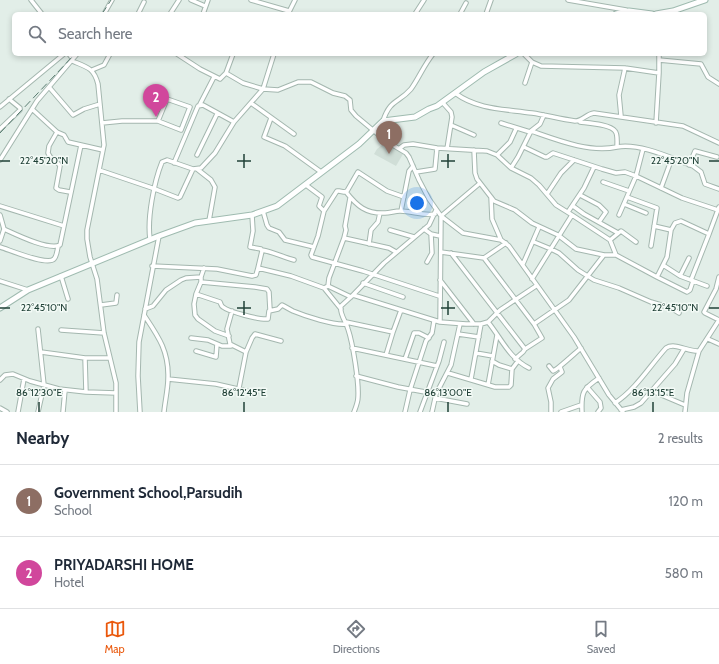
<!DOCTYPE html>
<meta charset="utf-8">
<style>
:root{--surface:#fff;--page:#f2f2f3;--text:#1f2937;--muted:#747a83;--line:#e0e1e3;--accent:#ea580c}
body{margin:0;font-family:Cabin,sans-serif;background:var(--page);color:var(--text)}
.you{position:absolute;left:417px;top:203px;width:14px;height:14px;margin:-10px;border:3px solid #fff;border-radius:50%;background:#1a73e8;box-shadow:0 0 0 6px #1a73e833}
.badge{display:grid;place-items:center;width:26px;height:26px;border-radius:50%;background:var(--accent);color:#fff;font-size:13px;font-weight:700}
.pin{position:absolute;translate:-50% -33px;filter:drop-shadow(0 1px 2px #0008)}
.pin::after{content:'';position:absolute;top:21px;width:14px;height:12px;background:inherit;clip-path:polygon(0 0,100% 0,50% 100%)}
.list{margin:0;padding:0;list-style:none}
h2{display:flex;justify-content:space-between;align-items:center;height:52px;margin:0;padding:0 16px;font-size:17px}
h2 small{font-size:13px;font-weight:400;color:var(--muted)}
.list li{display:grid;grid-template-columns:26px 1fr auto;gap:12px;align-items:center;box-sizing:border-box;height:72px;padding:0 16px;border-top:1px solid var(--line)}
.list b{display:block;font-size:15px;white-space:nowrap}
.list p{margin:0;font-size:13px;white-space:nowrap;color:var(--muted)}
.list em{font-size:13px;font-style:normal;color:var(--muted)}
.icon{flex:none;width:22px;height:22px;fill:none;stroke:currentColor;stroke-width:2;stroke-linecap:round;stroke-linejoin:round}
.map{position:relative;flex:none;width:719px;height:412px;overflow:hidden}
.search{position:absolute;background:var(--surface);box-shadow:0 2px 6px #0003;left:12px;right:12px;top:12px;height:44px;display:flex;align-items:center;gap:10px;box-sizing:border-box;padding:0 14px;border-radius:6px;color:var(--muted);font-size:15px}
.sheet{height:196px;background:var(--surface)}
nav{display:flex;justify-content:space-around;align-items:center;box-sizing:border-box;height:56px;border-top:1px solid var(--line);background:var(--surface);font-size:11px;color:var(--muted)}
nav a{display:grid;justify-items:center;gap:2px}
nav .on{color:var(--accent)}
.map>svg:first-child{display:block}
</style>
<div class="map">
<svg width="719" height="412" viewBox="0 0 719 412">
<rect width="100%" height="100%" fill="#e2eee8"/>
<path fill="#d0ded7" d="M386,142L403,154L396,166L374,154L377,149Z"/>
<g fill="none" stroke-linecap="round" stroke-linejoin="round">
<g stroke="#a4b7af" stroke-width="5.5">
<path id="minor" d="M31,0L42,14
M191,0L205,6
M251,0L289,11
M568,0L626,10
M104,14L112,0
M138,14L144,2
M170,14L179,0
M203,14L208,0
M288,14L295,0
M415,14L424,0
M460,14L466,3
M486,14L491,0
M69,54L72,58V61C87,67 94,68 98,84L104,145L87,230V239L90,257L97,279L104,333L116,383V412
M177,54L200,69L220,79L226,73L233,54
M274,54L263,89L278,90L298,82H311L333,93L345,96L350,100L351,110L356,116L386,141L406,153L409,157L419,180L429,199L441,216L463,233L501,240L509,246L574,337L609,395L623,412
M524,54L532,62L541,66L625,68L659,73L656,123
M659,54V73
M659,60L701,64L708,77L719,84
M92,70L104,65L110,54
M525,83L532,62
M49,87L73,115L84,109L100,104
M455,93C478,110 505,109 532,113C546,115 560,119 575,121C583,121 586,114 594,113L683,126L719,143
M251,103L294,134
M443,103L451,112L452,117L447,149
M200,104L214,77
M0,107L64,54
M32,109L57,132L64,135L68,142L103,150
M621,116L619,95L625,68
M271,118L264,137L285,146L321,172
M383,121C390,99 399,103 411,89C419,78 424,65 433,54
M580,122C588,123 610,124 615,131C618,134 617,143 617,147C641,143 671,158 693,166L701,172L705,184L719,189
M102,123L122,121H158L167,99L190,107L181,130L158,121
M501,123L530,132
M451,125L474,135
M0,129L20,110V108L9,99
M531,131C557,140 589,153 617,147
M57,132L49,146L48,153C51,161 57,160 60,166L56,188L59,190L70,192
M524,147L545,157H547L553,153L602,169L616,173L625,172L636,176L682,198L718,210
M400,148L404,145L413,144L437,148L487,151L497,155L511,168L518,157L531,131L540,124L544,115
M474,150L475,173L477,179L494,201L515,210L532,223L558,235L576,249L604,255H616
M197,155L217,114
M497,155L510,142L516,129
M0,160L37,101L77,54
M174,163L198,106L203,105L234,122
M689,165L695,151L717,157
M511,168L531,178L539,185L556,205L572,215L532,279
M197,169L211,180L215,187L209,221
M99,170L155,189L178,198L180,197L193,169
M416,172L435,169L437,148
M603,182L629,191
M306,185L322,197L319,206L324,211L318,236L311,255L312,257L363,271L439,296
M661,188L672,158
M346,192C357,206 366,214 385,213C390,213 395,211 400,211C412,211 423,216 435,214
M547,194L561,173L574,160
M580,195L599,205L606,212L599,222
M491,197L492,219L501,240
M627,197L657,208L651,246
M624,204L646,213
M0,206L64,226
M573,206L584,214L618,233
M263,211L267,225L269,228L279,232L285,240L314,247
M324,211L337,191H339L344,192L347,191L358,172L387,191L404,197
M401,211L409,171L413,166
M568,212L584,188L594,167
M0,215L4,229L0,241
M252,215L253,231L250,247L261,249L262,251L258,268L291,276L324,288L328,286L351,297
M572,215L610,240L616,255L657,277L667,257L671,230L675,223L681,221L709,234L719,207
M619,215L636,176L643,149
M654,226L671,230
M4,229C15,234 49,251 60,245L81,145
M424,229L431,234L440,236
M390,230L414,237
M344,238L346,230L345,226L350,198
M150,239C147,218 154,182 162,162L167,160L193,169L201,168L215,153L234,122L263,89L243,83L226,73
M610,240L621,231L636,242
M534,242L551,249L559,253L578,270L594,280L619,288L651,302L671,308L679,313
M369,244L371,230L378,222L380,213
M0,247C10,250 47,266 54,259C57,256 57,250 58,247
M262,250C273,252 283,257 294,260
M441,252L484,258L534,324L569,300L604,255
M451,253L525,349
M484,258L506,243
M427,262L432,253L431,234
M523,264L539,227
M663,265L680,276L707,286
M152,266L217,269L252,276L256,275L258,268
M61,276L68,299
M680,276L689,258
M201,277V282L196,294L194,304L195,315L198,319L215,331L229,336
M657,277L687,292L690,290L693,281
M440,280L474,324
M691,280L709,234
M0,281L28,290
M201,282L255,287L267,289L269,292L270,310
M363,283L403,297
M328,286L329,278L344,238L389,248L396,252
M324,288L341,309
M196,294L220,302C221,304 221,306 223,307C229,312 260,320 268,319L269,311L278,309L282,305C286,307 289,309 293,311C305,316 335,326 347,324
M353,295L384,263L429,225L436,210
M101,305L116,303L117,295
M145,309L153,306L166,290L181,280L186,278L201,277L204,268
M232,311L227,329L230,344L246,352L239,388
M144,315C158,336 169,351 168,378C168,389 165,401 164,412
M719,320L705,313L704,312L716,289L719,277
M346,322L393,332L386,355
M440,322L466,324H481L488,322L500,310L536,286
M488,322C501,338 509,358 529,368
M38,329L44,385L38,412
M61,330L104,333
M393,332L401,310
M458,334L479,337
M191,338L208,340L222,346H231
M708,339L719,344
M352,348L437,366
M196,351L216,357L217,344
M41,352L85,358H110
M246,352L252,338L255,334L281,341
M476,353L493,356
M85,358L86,392
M405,359L414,333H419L429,338
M515,359L523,352L525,349L542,338L534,324
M492,361L499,365L512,369
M549,366L553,371C557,370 575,353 581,348
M448,373L495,387H509L511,385L512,369L518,361
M356,376L398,387L436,394
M168,379L216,384L256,393
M471,379L481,324
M0,380L5,375L13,374L30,381L59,389L86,392L116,393
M488,385L497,335
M587,387L600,402L601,408L598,412
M652,391L685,405
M435,398L467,404
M615,403C636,389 649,367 666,348C675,342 688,352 699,351L719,320
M0,408L7,412
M621,410L634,407L641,403L675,364L684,349
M18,412L24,379
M63,412L65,390
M140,412L138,376L139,342L159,236
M354,412C356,407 358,402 358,397C359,382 353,344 348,329C346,321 339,314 341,306L353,295L440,322L441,216L479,184
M405,412L410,390L426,341L432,333L434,321
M420,412L439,361L444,342
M432,412L436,394L451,365L460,324
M551,412V402L548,388L553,379L562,372L560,367
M561,412L581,405
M582,412C581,392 583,389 599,378
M685,412L687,393L699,351"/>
</g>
<g stroke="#9fbbb0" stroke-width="7">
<path id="secondary" d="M616,14L629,11L652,14
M656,14L673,11L705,0
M0,308L28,290L159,236L195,223L252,215L277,206L359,144L383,121L415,117L429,109L437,106L484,72L516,54"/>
</g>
<use href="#minor" stroke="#fff" stroke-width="3.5"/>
<use href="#secondary" stroke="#fff" stroke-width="5"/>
<path stroke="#5a7d72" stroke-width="1" stroke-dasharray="8 4" stroke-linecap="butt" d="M102,14L111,0
M0,133L75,54"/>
</g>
<path fill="none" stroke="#204137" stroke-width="1.5" d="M244,154V168M448,154V168M0,161H10M237,161H251M441,161H455M709,161H719M244,301V315M448,301V315M0,308H10M237,308H251M441,308H455M709,308H719M39,402V412M244,402V412M448,402V412M653,402V412"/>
<g font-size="10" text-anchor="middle" fill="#204137" stroke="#f3faf6" stroke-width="3" stroke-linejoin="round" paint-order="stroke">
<text x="44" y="164">22°45'20"N</text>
<text x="675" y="164">22°45'20"N</text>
<text x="44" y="311">22°45'10"N</text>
<text x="675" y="311">22°45'10"N</text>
<text x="39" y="396">86°12'30"E</text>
<text x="244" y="396">86°12'45"E</text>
<text x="448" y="396">86°13'00"E</text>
<text x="653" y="396">86°13'15"E</text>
</g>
</svg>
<div class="you"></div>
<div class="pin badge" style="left:389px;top:154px;background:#8d6e63">1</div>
<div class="pin badge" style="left:156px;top:117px;background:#d1479c">2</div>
<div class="search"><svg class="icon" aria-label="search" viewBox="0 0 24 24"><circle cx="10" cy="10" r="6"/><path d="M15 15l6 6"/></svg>Search here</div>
</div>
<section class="sheet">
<h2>Nearby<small>2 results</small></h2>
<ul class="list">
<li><span class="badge" style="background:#8d6e63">1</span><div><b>Government School,Parsudih</b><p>School</p></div><em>120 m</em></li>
<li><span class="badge" style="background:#d1479c">2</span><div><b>PRIYADARSHI HOME</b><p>Hotel</p></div><em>580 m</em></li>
</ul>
</section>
<nav>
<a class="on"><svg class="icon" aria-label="map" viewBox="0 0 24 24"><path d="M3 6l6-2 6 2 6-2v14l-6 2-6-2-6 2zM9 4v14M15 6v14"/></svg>Map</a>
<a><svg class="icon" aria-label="directions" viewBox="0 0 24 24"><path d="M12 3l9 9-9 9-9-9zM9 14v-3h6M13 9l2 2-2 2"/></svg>Directions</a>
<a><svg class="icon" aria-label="saved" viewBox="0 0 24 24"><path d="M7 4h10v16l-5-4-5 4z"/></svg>Saved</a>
</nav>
